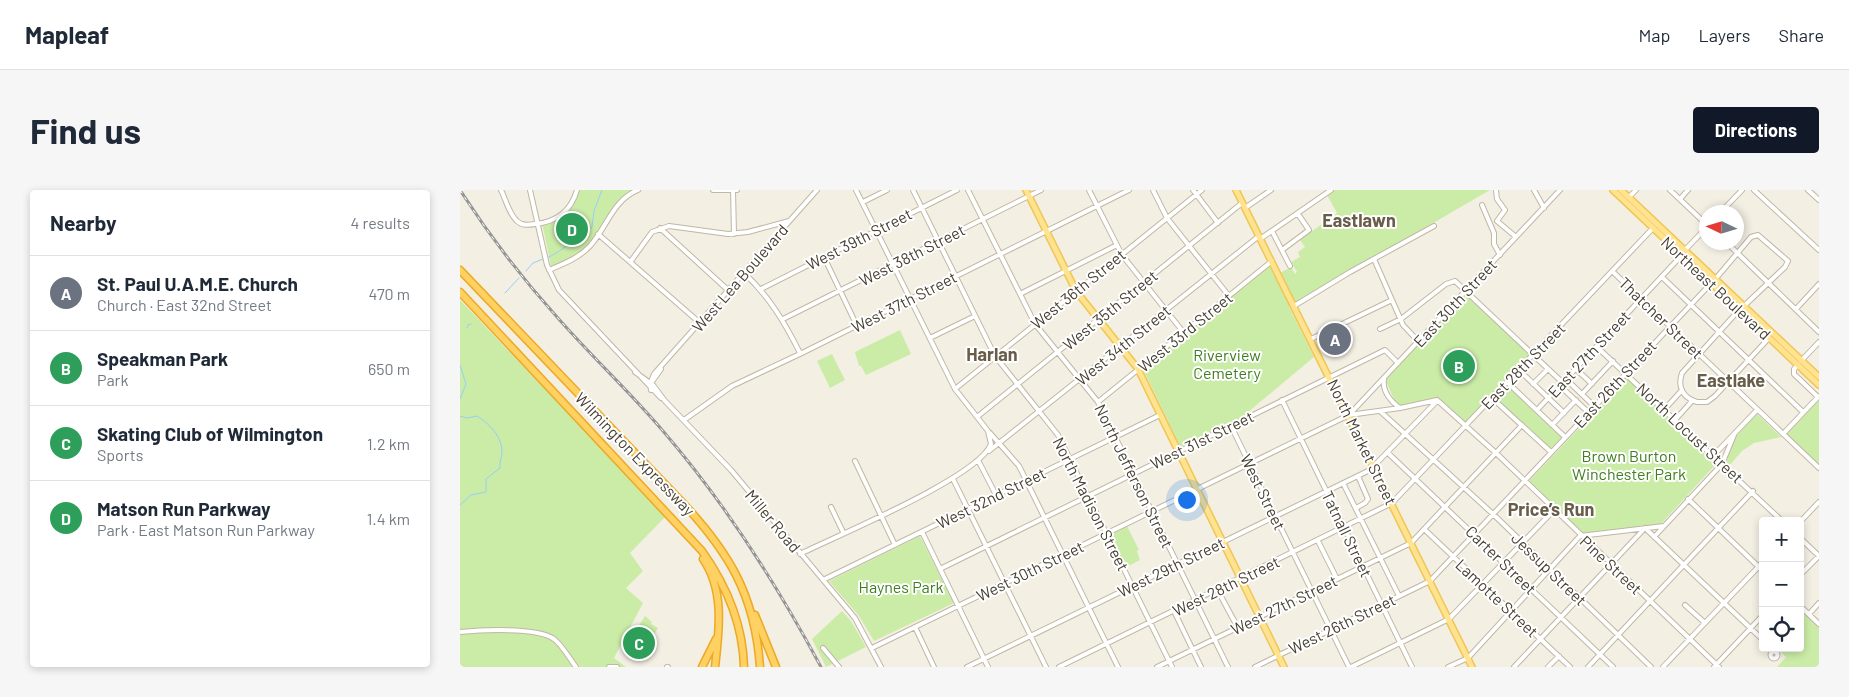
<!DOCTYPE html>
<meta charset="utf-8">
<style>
:root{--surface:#fff;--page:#f6f6f7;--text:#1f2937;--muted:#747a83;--line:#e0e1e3;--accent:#111827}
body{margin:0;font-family:Barlow,sans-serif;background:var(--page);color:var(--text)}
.controls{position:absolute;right:15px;bottom:15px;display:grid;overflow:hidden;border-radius:5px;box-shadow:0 2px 8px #0003}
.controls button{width:45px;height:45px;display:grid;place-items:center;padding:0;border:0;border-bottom:1px solid var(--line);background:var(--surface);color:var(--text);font:25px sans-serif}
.compass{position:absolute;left:1239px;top:15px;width:45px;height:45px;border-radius:50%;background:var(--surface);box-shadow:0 2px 8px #0003;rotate:274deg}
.you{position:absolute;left:726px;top:309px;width:18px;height:18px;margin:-12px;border:4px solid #fff;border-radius:50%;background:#1a73e8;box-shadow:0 0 0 8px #1a73e833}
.badge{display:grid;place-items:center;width:32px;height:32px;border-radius:50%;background:var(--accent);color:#fff;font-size:16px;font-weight:700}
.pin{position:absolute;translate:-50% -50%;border:2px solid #fff;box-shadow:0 1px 5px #0006}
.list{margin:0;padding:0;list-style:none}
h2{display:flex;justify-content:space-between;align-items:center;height:65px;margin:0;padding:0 20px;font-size:21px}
h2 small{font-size:16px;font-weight:400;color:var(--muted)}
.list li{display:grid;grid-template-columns:32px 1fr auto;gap:15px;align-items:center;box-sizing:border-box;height:75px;padding:0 20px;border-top:1px solid var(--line)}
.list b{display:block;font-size:19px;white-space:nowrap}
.list p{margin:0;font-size:16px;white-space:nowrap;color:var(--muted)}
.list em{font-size:16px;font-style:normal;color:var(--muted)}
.icon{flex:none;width:28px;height:28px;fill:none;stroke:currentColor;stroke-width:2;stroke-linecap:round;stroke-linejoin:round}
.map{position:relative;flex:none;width:1359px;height:477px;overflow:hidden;border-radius:5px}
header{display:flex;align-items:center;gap:30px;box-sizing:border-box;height:70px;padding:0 25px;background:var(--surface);border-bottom:1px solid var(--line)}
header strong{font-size:24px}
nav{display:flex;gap:28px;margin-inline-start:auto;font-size:18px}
.intro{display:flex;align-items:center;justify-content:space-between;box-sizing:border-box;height:120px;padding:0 30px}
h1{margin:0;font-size:35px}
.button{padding:12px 22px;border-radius:5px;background:var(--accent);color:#fff;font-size:18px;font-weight:700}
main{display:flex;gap:30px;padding:0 30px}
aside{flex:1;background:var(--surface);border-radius:5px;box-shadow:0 2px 8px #0003}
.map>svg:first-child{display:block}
</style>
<header>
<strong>Mapleaf</strong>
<nav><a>Map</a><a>Layers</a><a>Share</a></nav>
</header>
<div class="intro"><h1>Find us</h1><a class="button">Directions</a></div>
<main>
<aside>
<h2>Nearby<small>4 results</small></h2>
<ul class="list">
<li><span class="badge" style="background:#6b7280">A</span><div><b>St. Paul U.A.M.E. Church</b><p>Church · East 32nd Street</p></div><em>470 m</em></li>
<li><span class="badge" style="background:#2e9e5b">B</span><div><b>Speakman Park</b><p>Park</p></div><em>650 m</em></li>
<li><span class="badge" style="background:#2e9e5b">C</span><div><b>Skating Club of Wilmington</b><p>Sports</p></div><em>1.2 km</em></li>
<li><span class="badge" style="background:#2e9e5b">D</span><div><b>Matson Run Parkway</b><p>Park · East Matson Run Parkway</p></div><em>1.4 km</em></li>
</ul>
</aside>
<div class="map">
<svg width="1359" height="477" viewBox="0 0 1359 477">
<rect width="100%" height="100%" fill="#f3efe3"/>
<path fill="#cbeca7" d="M118,0H178L161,11L129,57L98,76H91L82,33L107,20Z
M875,0H1030L829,117L854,167L781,228L721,258L683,179L809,76L814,86L831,77L835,84L837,82L831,72L840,67L838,62L845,57L840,50L877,23L867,5Z
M1006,100L1073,165L1006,236L977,210L937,216L924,187Z
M0,110L206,326L170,363L183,381L166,398L183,413L154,468L166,477H0Z
M440,140L451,164L406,185L401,176H399L395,162Z
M372,164L385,190L370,198L357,171Z
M1167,188L1256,274L1200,335L1123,344L1069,291Z
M1048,196L1102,247L1090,259L1036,209Z
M1359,207V275L1326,244Z
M1296,223L1321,247L1294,253L1282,261L1269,276L1266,273L1274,249Z
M667,336L679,360L677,361L680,370L666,377L651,344Z
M460,346L494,413L414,451L399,426L369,391Z
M1340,419L1359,436V477H1317L1326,467L1316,458H1340Z
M382,421L391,431L406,457L366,477L352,449Z
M185,426L192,432L191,434L198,438L178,471L163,461Z"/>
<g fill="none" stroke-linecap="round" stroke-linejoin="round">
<path stroke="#98cdf7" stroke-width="1" d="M87,68C96,64 125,44 132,37L134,21L142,0
M66,81L73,73L83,69
M45,103L59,88
M7,138L8,135L11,134
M0,175L6,194L0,209
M0,226L7,228L17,226C30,234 42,247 42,262C42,268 39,272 40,278L26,289V302L11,305L0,315"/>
<g stroke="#c0b7a4" stroke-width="6">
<path id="minor" d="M41,0C46,10 49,24 57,31C62,36 69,35 75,34C97,32 111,21 117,0
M70,0L87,75L99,100L201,208
M253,0H277
M273,0L274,44
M453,0L535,166L598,245L712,477
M508,0L575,134L638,212L768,477
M629,0L662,65L724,143
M693,0L707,28L769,106
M733,0L758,33
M1036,0L1037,9L1045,20L1037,31L1056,47
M1074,0L1084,18
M1210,0L1246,34
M1294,0L1359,60
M1348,0L1359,10
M1169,7L1176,0
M1220,9L1228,0
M403,12L427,0
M1022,15L1034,43V54L1040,65
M785,18L811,0
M1261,22L1282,0
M200,38L269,101
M812,41L830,76
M138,44L240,133
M800,49L871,0
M1266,52L1359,142
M822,60L849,40L838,24
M1225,60L1246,38
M364,67L397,136
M914,69L943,135L958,151
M171,71L192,42L209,36L268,44L288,42L329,31
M89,80C103,74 119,68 130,56C147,37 153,10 178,0
M1152,81L1359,278
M284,83C309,106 325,133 340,163
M1202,87L1343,222
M301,99L497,0
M560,104L657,55
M834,116L890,82L974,36
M1336,119L1359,94
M1279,120L1222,183C1217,197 1223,208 1237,212H1247L1255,206L1309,148
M323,129L581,0
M920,139L941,129L986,94L995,91L1102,192
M470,148L515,126
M851,149L932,110
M1137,157L1322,331
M1341,171L1359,152
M1338,175L1334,179V184L1358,207
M1116,179L1132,194
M1059,180L1104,223
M175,182L193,195L205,211L271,280L395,428L421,477
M924,189C922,201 931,212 940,218
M1106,189L1134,216
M1047,192L1105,247
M191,193L201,179
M1073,194L1088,179
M1099,195L1128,222
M495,199L742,0
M191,200L190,194L194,184L357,0
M1122,204L1153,171
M1032,208L1091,262
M822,210L952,477
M977,210L1036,263L1259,477
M638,212L812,71
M1077,220L1222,65
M1204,220L1222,200
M920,221L1033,324L1191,477
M889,225L1100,0
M517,227L782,13
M224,230L272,196L344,162L669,0
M1215,230L1232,211
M1092,235L1116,210
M771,236L889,477
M530,243L559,276L658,477
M1323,244L1359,206
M529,261L799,46
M928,263L1153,477
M1253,266L1297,220
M518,270L536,305
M395,271L435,355
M493,289L586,477
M883,293L939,406
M1228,309L1303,381
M371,317L383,342
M896,318L905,313L908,309L898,286
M1340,332L1359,312
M1185,338L1303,450
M964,339L1110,477
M462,342L528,477
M1194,347L1262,274L1274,245
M1340,348L1359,366
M858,351L877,389
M340,364C376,346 519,287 531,254L528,241L495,199L396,0
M480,379L923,161L925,160L938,173
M1340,385L1359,366
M363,390L700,225
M757,399L778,438
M1225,415L1245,433
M1340,416L1359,434
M714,421L741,477
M1349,424L1359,413
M455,437L474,477
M0,442C21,440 77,437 94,449C103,456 109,468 116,477
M363,458L379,477
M412,458L889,225L940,218L977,210
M1310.5 465a3.5 3.5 0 1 1 7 0a3.5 3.5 0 1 1-7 0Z
M149,477H157
M207,477H208
M507,477L910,280L977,211
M599,477L932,313L1193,38
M697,477L951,353L1062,235
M795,477L970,391L1258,86L1291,47L1298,45L1328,71L1325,77L1284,116
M891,477L989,429L1094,320
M988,477L1008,468L1120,346L1204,336
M1054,477L1185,338
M1088,477L1099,466
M1128,477L1293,301
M1203,477L1303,372
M1254,477L1303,425"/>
</g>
<g stroke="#f0c654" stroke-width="8">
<path id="major" d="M566,0L616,101L678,179L824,477
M776,0L1012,477
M1153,0L1359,195
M1161,0L1359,187"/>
</g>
<g stroke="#eda923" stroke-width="9">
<path id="highway" d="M0,80L221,311C269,362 295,405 300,477
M0,102L242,361C266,395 283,435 284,477
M243,369C265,401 259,441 255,477
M295,425L316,477
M242,477L256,449"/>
</g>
<use href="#minor" stroke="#fff" stroke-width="4"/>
<use href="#major" stroke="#ffe390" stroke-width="5"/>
<use href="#highway" stroke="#ffd062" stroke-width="6"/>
<g stroke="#949494" stroke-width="3">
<path id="rail" d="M0,0C29,45 61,87 97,127C131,166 169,201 203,241C265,313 316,393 361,477"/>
</g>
<use href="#rail" stroke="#fff" stroke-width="1" stroke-dasharray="4" stroke-linecap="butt"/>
</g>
<g text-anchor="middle" stroke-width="4" stroke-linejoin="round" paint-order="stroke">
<g font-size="16" fill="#463f32" stroke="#fff">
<text transform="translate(399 49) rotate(-27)" y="6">West 39th Street</text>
<text transform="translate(452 65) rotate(-27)" y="6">West 38th Street</text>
<text transform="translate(280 88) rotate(-49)" y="6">West Lea Boulevard</text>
<text transform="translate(1256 98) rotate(43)" y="6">Northeast Boulevard</text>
<text transform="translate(618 99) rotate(-39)" y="6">West 36th Street</text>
<text transform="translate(444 112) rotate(-27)" y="6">West 37th Street</text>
<text transform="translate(995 113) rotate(-47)" y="6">East 30th Street</text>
<text transform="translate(650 120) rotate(-39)" y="6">West 35th Street</text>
<text transform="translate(1201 128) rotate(44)" y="6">Thatcher Street</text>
<text transform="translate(725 142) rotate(-39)" y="6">West 33rd Street</text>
<text transform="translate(663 155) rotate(-39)" y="6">West 34th Street</text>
<text transform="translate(1129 164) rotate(-47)" y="6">East 27th Street</text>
<text transform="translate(1063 176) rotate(-46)" y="6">East 28th Street</text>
<text transform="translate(1155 194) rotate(-47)" y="6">East 26th Street</text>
<text transform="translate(1230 243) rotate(43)" y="6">North Locust Street</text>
<text transform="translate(742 250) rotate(-26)" y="6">West 31st Street</text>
<text transform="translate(902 252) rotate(64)" y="6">North Market Street</text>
<text transform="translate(175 264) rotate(46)" y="6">Wilmington Expressway</text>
<text transform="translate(674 286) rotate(64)" y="6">North Jefferson Street</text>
<text transform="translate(803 302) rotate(64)" y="6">West Street</text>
<text transform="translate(531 308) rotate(-26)" y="6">West 32nd Street</text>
<text transform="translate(631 314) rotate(63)" y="6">North Madison Street</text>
<text transform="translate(313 331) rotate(50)" y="6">Miller Road</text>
<text transform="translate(887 344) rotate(64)" y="6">Tatnall Street</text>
<text transform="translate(1041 370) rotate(44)" y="6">Carter Street</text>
<text transform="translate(1151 375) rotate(43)" y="6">Pine Street</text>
<text transform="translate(711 377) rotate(-26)" y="6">West 29th Street</text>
<text transform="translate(1089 379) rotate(44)" y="6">Jessup Street</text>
<text transform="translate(570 381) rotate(-26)" y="6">West 30th Street</text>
<text transform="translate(766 396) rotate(-26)" y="6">West 28th Street</text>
<text transform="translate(1037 408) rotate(43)" y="6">Lamotte Street</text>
<text transform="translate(824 415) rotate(-26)" y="6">West 27th Street</text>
<text transform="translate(882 434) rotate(-26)" y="6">West 26th Street</text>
</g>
<g font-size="16" fill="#407d20" stroke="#fff">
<text x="767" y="171">Riverview<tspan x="767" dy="18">Cemetery</tspan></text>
<text x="1169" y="272">Brown Burton<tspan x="1169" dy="18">Winchester Park</tspan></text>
<text x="441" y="403">Haynes Park</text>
</g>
<g font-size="18" font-weight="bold" fill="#695d49" stroke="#fff">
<text x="899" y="37">Eastlawn</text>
<text x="532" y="171">Harlan</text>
<text x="1271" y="197">Eastlake</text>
<text x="1091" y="326">Price’s Run</text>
</g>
</g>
</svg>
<div class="controls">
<button>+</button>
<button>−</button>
<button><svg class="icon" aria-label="locate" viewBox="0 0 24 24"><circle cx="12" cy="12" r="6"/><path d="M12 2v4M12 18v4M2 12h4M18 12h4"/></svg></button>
</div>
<svg class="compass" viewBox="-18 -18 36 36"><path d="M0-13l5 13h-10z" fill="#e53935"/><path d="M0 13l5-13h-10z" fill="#747a83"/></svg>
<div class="you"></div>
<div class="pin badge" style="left:875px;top:149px;background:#6b7280">A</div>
<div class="pin badge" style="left:999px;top:176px;background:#2e9e5b">B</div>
<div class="pin badge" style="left:179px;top:453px;background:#2e9e5b">C</div>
<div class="pin badge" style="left:112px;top:39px;background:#2e9e5b">D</div>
</div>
</main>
